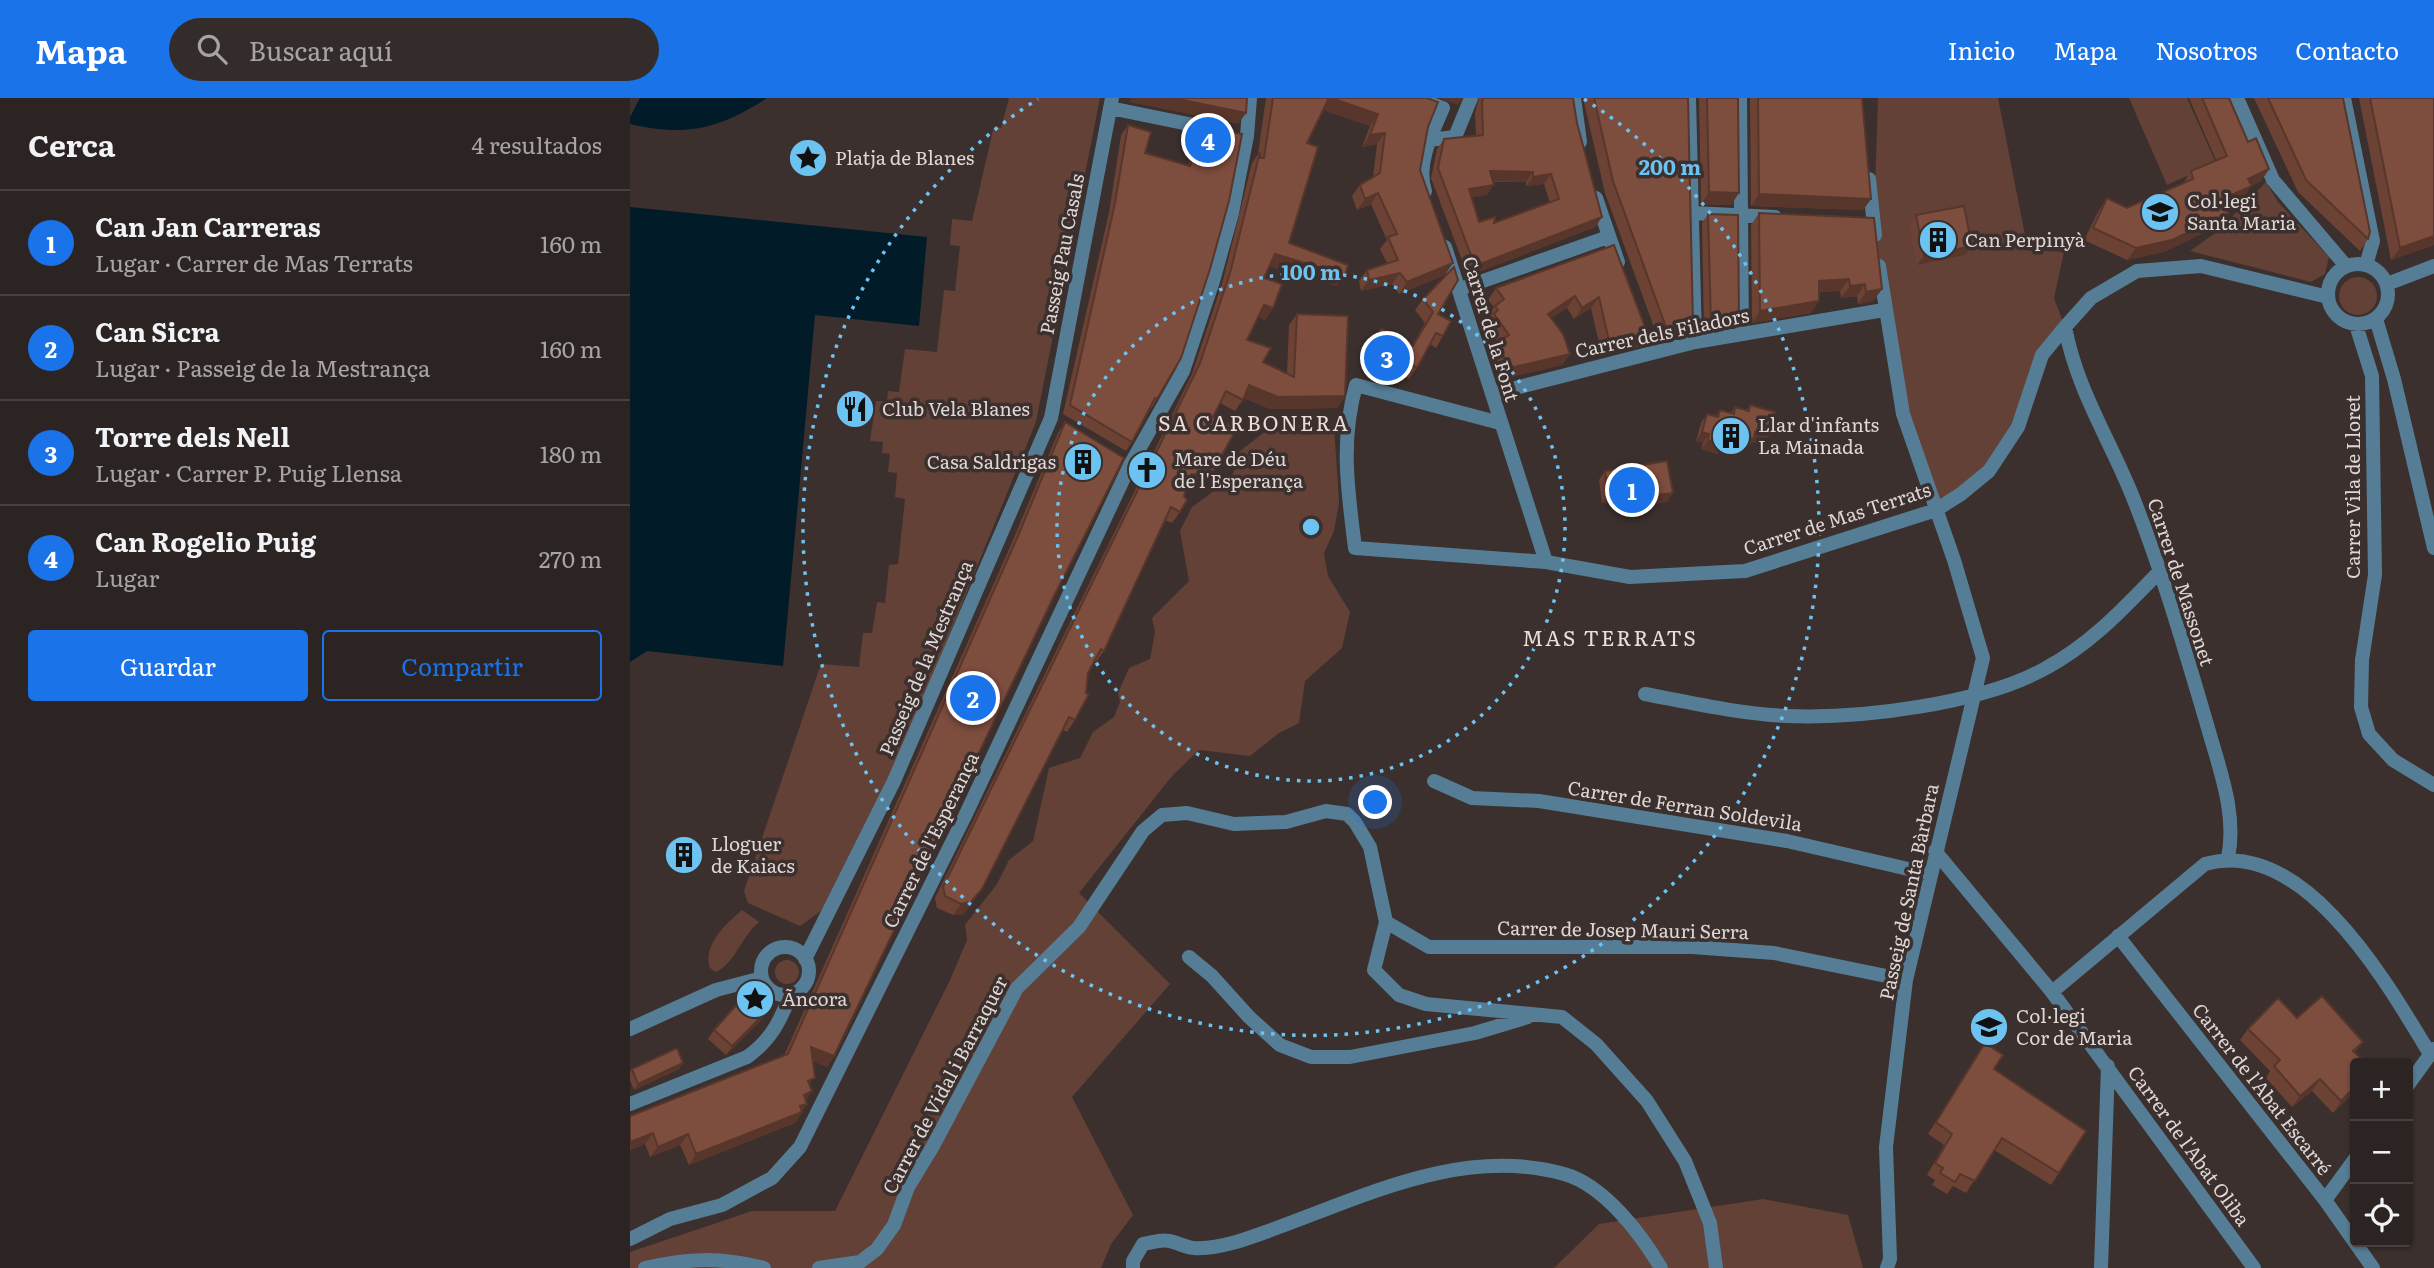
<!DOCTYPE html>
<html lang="es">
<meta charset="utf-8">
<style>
:root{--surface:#2c2422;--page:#342c2a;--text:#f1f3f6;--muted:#a6a4a5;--line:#484140;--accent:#1a73e8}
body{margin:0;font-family:Literata,serif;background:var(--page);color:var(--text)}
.controls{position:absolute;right:21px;bottom:21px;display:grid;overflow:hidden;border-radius:7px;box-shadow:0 2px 5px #0004}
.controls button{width:63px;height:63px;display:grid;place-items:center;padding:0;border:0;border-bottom:2px solid var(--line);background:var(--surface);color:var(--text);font:35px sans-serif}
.you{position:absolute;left:746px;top:705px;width:24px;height:24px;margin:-18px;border:5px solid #fff;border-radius:50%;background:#1a73e8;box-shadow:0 0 0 10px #1a73e833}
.badge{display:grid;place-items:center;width:46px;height:46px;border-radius:50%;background:var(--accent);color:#fff;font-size:23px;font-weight:700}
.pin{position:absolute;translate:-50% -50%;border:4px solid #fff;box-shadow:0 2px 7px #0006}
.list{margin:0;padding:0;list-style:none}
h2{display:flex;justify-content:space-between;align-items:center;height:91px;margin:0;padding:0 28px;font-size:30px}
h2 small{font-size:23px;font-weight:400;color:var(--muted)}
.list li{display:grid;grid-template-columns:46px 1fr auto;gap:21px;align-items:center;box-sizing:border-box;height:105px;padding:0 28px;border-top:2px solid var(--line)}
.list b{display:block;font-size:26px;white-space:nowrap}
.list p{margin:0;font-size:23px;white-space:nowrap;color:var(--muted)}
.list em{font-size:23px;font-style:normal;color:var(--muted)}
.actions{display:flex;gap:14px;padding:21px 28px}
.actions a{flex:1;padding:16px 0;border:2px solid var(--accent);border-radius:7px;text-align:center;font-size:24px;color:var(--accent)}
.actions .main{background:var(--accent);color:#fff}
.icon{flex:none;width:38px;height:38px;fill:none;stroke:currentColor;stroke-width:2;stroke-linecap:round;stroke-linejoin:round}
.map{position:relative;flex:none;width:1804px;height:1170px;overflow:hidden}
header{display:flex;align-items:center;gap:42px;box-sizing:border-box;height:98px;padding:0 35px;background:var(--accent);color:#fff}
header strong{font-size:33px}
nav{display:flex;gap:38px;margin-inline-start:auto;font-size:24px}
.search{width:490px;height:63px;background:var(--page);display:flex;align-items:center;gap:18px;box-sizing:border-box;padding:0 24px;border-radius:38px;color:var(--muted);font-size:26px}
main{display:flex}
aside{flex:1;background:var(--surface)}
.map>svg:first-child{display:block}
</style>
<header>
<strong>Mapa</strong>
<div class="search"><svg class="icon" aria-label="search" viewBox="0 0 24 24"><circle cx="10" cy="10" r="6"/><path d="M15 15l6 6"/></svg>Buscar aquí</div>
<nav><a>Inicio</a><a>Mapa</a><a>Nosotros</a><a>Contacto</a></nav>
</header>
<main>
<aside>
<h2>Cerca<small>4 resultados</small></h2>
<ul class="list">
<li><span class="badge">1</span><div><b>Can Jan Carreras</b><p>Lugar · Carrer de Mas Terrats</p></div><em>160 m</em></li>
<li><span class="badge">2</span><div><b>Can Sicra</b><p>Lugar · Passeig de la Mestrança</p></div><em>160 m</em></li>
<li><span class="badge">3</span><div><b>Torre dels Nell</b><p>Lugar · Carrer P. Puig Llensa</p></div><em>180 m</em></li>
<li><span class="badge">4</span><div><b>Can Rogelio Puig</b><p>Lugar</p></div><em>270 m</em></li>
</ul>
<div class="actions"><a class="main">Guardar</a><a>Compartir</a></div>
</aside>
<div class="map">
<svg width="1804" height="1170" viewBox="0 0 1804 1170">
<rect width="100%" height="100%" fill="#3b302d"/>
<path fill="#634137" d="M379,0H470L406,324L263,675L198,808L170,828L118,805L114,793L191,566L229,569L233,535H242L247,504L255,505L259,467L268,466L275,401L265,399L267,375L258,374L260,356L252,355L253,344L240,343L246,303H257L258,293L269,294L275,251L307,254L314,192L325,193L330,148L320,147L322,121L342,123L364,28L371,30Z
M1248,0H1368L1398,152L1434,154L1424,200L1435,229L1412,257L1388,329L1359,373L1306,412L1273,316L1254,212L1244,122Z
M1499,0H1557L1586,65L1537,87Z
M1636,84L1648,104L1699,159L1695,176L1681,184L1560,153L1588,133Z
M1709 198a19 19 0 1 1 38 0a19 19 0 1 1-38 0Z
M642,328H704L709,404L704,433L694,455L698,478L720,514L712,550L675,583L669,625L649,635L620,658L569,652L542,678L449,795L540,886L442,999L503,1117L481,1146L471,1170H0V1154L122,1113H205L320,882L337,842L335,827L367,786L379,762L403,743L419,670L450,660L463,634L484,619L490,604L488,595L499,570L520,561L525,534L522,520L559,483L550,433L562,409L602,380L609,354Z
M112,812L129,824C111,839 105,865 86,874L80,870C72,847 97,825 112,812Z
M145 874a12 12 0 1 1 24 0a12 12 0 1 1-24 0Z
M1133,1101L1218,1117L1233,1170H924L969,1126Z"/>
<path fill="#021b29" d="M10,0H137C89,31 56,39 0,26V19Z
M0,109L297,139L289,228L185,217L153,568L17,553L0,564Z"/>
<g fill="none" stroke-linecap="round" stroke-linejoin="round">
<path stroke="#557e96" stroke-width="14" d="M784,0L813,10C802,35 786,66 795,93
M944,0L950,44
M1059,0L1065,244
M1110,0L1112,236
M1607,0L1643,82L1716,168
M1714,0L1743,143L1736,167
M480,10L578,30
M799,42L825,39L841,0
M1239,81L1245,137
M966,100L988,164
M1062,115L1145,119
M815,149L916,464
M1698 196a30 30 0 1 1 60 0a30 30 0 1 1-60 0Z
M1249,168L1273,316L1324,462L1353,560L1276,882L1256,1049L1260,1161L1257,1170
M1757,186L1804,168
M830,191L978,139
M1746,221L1764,281L1804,450
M1726,227L1742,278L1745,477L1732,562L1731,609L1739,636L1763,662L1804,687
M1435,229C1447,292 1478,338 1502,397C1532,472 1555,552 1578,630C1590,673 1607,716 1598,760
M862,296L1065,244L1254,212
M870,325L726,287C710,344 718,393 725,450L916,464L1000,479L1115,473L1306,412L1331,396L1359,373L1388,329L1412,257L1435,229L1461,200L1507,173L1571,168L1698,199
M1015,596C1062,605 1110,616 1157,618C1230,621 1352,606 1416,570C1461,546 1494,510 1529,474
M804,683L842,700L909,703L1157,743L1300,776
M1305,753L1422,894L1624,1170
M756,824L799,849H1062L1144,855L1276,882
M1488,838L1695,1102L1743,1170
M131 873a24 24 0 1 1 48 0a24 24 0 1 1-48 0Z
M559,859L582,878L619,919L650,947L681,959H720L845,935L898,919
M175,861L264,683L421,320L482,0
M1422,894L1575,766C1674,738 1757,885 1800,956
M0,931L86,892L132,880
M1778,987L1804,951
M0,1006L117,959C141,942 150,923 161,896
M1695,1102L1725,1061
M0,1141L40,1121L92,1107L142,1080L170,1049L335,718L500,367L553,273L583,183L602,115L617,38L620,0
M15,1170C58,1160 91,1159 134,1170
M189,1170L230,1164L247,1151L264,1127L278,1089L303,1048L387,890L449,829L513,733L532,717L557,715L604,726L656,724L696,713L717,716L725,724L740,749L756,824L744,872L769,897L796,906L932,919L966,946L1017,1003L1055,1063L1080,1125L1086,1170
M503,1170V1163L513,1146C521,1145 531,1141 539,1143C547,1144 556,1150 564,1150C576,1151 595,1147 606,1144C710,1112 821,1044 934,1076C974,1087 1011,1136 1031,1170
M1471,1170L1478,968"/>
</g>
<path fill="#6c4235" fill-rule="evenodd" d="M636,0H797L798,29L790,72L815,177L769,196L762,186L731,193L729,183L737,172L757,165L750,151L757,142L741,106L727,112L722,98L730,87L743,79L747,46L732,49L740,28L693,12L677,45L659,145L707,188L639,168L634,180L643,210L635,222L628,219L617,242L633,264L657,275L659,227L667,216L715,298L707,310L640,311L614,300L605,313L590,305L583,319V373L575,385L572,383L568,388H558L554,398L550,414L542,425L535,422L474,553L466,564L464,563L458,575L445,622L437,634L433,632L344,802L334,816L323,817L307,810L305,800L562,276L592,186L622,65L628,56Z
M849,0H943L947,25L972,119L965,129L838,178L801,80L807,51L814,41L846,38L845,15ZM863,84H896V88L914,86L920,105L864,125L849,124L842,99L857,97Z
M953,0H1058L1063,225L1055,237L1029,243L975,95Z
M1069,0H1108L1101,107L1071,106Z
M1120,0H1232L1241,101L1233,112L1121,108Z
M1559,0H1599L1618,44L1639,71L1631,83L1621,88L1613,100L1595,108L1590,127L1534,154L1497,162L1454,142L1469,112L1477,100L1497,110L1553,86L1561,73L1586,62Z
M1624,0H1713L1738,141L1730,153L1668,94Z
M1729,0H1804V147L1761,162Z
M560,25L612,36L527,301L521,311L520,310L502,344L496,353L433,316L479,115L491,37L498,27L515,55L558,67L565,49L551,45L553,35Z
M1129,115L1252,191L1243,203L1228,206L1227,198L1211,200L1210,193L1189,194L1181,215L1122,225L1121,127Z
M1078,116L1102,228L1074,233L1072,125Z
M1286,117L1342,148L1335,157L1287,167L1280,126Z
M984,147L1018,237L1011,248L972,258L961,210L944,221L937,210L921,220L940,256L932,267L876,280L868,276L861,255L868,244L856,227L859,222L857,219L864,209L858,202L866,190Z
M793,201L808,216L813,238L806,250L800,246L787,270L779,281L765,273L762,277L734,257L751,230L782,248L795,225L785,212Z
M1120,307L1139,338L1133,347L1122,344L1117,350L1106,347L1103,352L1092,349L1087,356L1071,351L1073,345L1066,343L1071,325L1077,316L1086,318L1090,312L1101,315L1105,309L1117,312Z
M435,324L424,498L204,958L197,969L183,963L180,987L172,1014L165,1025L59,1067L50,1047L20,1059L15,1046L0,1052V1018L154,958L380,449L428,335Z
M1037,363V404L1022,406L1020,402L972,405L969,382L975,373Z
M133,920L96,957L78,941L84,932Z
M1667,920L1733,944L1725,954V993L1703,1015L1682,993L1662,1009L1636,980L1640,973L1610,942L1618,931Z
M1355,945L1364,971L1429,1075L1421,1087L1364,1052L1336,1095L1323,1088L1317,1096L1302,1087L1305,1082L1297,1077L1314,1047L1298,1036Z
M53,965L49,971L4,992L0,982V974L2,971Z"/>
<path fill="#58362b" d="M502,0H543L616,15L608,26L499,4Z
M699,0L748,16L740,28L691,11Z
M809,0H833L828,7Z
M755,35L747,46L732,49L740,37Z
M558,36L572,39L565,49L551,45Z
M1639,71L1631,83L1610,93L1618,81Z
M860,73L903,74L896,84L853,83Z
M921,76L914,86L896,88L903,79Z
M864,87L857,97L832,101L839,91Z
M1622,88L1613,100L1584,113L1592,101Z
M1079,94L1109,95L1101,107L1071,106Z
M748,95L741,106L727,112L735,101Z
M1129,96L1241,101L1233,112L1121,108Z
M1599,115L1590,127L1534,154L1497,162L1506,150Z
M972,119L965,129L838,178L845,168Z
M1804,138V147L1761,162L1770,150Z
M1342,148L1335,157L1287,167L1294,158Z
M645,156L715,177L707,188L637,167Z
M823,165L815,177L769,196L777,184Z
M770,175L762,186L731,193L739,182Z
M1219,181L1210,193L1181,195L1189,183Z
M1235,186L1227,198L1211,200L1220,188Z
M1252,191L1243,203L1228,206L1236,194Z
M945,198L937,210L910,228L918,216Z
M969,199L961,210L944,221L952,210Z
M1189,203L1181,215L1122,225L1130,213Z
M634,207L643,210L635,222L626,218Z
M1109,219L1102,228L1074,233L1081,224Z
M1063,225L1055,237L1029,243L1037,232Z
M1018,237L1011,248L972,258L980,247Z
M940,256L932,267L876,280L884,269Z
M619,287L715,298L707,310L640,311L611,298Z
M1072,334L1079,336L1073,345L1066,343Z
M1125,334L1139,338L1133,347L1122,344L1117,350L1106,347L1103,352L1092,349L1087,356L1071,351L1078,342Z
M579,372L583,373L575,385L572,383L568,388H554L562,376Z
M1026,393L1020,402L972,405L978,397Z
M1043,395L1037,404L1022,406L1028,397Z
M352,791L334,816L323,817L331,806Z
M139,911L133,920L96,957L102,948Z
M181,949L204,958L197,969L174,960Z
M53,965L49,971L4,992L8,986Z
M1690,981L1682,993L1662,1009L1670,998Z
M1725,989V993L1703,1015L1711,1003Z
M182,993L175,1004L174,997Z
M177,1006L165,1025L59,1067L66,1056Z
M23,1035L15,1046L0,1052V1044Z
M58,1036L50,1047L20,1059L28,1049Z"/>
<path fill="#7d4d3e" stroke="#58362b" stroke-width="2" fill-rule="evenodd" d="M543,0H617L616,15Z
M643,0H699L677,45L688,49L659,145L718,167L715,177L645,156L634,180L652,186L643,210L634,207L617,242L641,250L633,264L664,279L667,216L718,218L715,298L648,299L619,287L613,302L596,293L583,319L607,330L583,373L579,372L576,377L562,376L554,398L557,402L550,414L541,409L474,553L471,551L458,575L456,595L459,596L445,622L439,619L352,791L341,804L331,806L315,798L313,789L570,265L600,175L630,54V60H634Z
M701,0H797L808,4L798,29L790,72L823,165L777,184L770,175L739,182L737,172L768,162L758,139L767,136L748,95L735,101L730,87L750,75L755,35L740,37L748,16Z
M853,0H943L947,25L972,119L845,168L808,70L814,41L853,37L852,5ZM860,73L903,74V79L921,76L929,101L864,125L865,119L849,124L839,91L864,87Z
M964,0H1058L1063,225L1037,232L983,83Z
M1077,0H1108L1109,95L1079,94Z
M1128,0H1232L1241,101L1129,96Z
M1572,0H1599L1618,44L1626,40L1639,71L1618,81L1622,88L1592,101L1599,115L1542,142L1506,150L1463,130L1477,100L1497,110L1563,81L1561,73L1597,58Z
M1638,0H1713L1740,134L1738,141L1676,82Z
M1740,0H1804V138L1770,150Z
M560,25L612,36L599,103L580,171L551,260L527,301L525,300L502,344L440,307L485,105L498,27L521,34L515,55L560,68L572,39L558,36Z
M1334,108L1342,148L1294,158L1286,117Z
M1129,115L1244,120L1252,191L1236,194L1235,186L1220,188L1219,181L1189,183V203L1130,213Z
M1078,116L1108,117L1109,219L1081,224Z
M984,147L1018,237L980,247L969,199L952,210L945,198L918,216L933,236L940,256L884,269L876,265L869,243L879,237L864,216L868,212L865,208L874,201L866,190Z
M824,169L828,182L808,216L821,223L813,238L806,235L787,270L773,261L770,266L742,246L751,230L783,248L803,214L793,201Z
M1120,307L1145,314L1139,338L1125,334L1124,341L1110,337L1109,343L1095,340L1094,347L1078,342L1079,336L1072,334L1077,316L1088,319L1090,312L1104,316L1105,309L1119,313Z
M435,324L494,360L424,498L204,958L181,949L185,980L178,983L182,993L174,997L177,1006L170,1008L172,1014L66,1056L58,1036L28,1049L23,1035L0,1044V1018L158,956L388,438Z
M1037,363L1043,395L1028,397L1026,393L978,397L975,373Z
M119,893L139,911L102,948L84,932Z
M1692,898L1733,944L1723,953L1736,965H1725V989L1711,1003L1690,981L1670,998L1644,968L1650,962L1618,931L1648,900L1667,920Z
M1355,945L1373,957L1364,971L1456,1033L1429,1075L1372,1040L1345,1083L1330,1076L1325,1084L1310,1075L1313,1070L1305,1065L1322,1036L1306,1024Z
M47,950L53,965L8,986L2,971Z"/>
<g fill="none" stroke="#6cc3f2" stroke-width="3.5" stroke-dasharray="3.5 7">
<circle cx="681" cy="429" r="254"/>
<path d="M954 1A508 508 0 1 1 408 1"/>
</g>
<defs>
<g id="sight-disc" transform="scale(2.0125)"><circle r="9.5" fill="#6cc3f2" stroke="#3b302d"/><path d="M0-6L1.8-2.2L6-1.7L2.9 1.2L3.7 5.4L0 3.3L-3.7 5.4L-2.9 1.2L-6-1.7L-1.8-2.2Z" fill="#111"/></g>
<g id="school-disc" transform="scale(2.0125)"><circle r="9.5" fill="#6cc3f2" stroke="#3b302d"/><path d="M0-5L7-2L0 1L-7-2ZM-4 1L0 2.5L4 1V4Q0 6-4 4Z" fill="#111"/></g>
<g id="building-disc" transform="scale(2.0125)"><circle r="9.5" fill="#6cc3f2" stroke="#3b302d"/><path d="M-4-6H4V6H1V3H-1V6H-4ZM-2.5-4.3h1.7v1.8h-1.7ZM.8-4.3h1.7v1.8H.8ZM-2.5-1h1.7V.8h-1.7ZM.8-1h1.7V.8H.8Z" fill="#111"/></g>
<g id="restaurant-disc" transform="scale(2.0125)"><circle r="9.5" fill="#6cc3f2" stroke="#3b302d"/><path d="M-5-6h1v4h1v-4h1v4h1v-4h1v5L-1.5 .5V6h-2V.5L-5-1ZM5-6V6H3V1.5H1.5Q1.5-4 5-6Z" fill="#111"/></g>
<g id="church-disc" transform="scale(2.0125)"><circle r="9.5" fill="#6cc3f2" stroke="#3b302d"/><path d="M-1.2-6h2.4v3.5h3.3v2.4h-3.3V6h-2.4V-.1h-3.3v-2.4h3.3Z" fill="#111"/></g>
</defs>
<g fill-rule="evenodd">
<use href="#sight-disc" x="178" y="60"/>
<use href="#school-disc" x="1530" y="114"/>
<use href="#building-disc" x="1308" y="142"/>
<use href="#restaurant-disc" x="225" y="311"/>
<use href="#building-disc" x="1101" y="338"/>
<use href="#building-disc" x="453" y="364"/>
<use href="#church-disc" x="517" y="372"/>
<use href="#building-disc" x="54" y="757"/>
<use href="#sight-disc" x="125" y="901"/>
<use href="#school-disc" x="1359" y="929"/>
</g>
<g text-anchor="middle" stroke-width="7" stroke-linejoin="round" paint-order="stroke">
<g font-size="19" fill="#ded7d5" stroke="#3b302d" text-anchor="start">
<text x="205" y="67">Platja de Blanes</text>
<text x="1557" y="110">Col·legi<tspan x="1557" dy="22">Santa Maria</tspan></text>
<text x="1335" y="149">Can Perpinyà</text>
<text x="252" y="318">Club Vela Blanes</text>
<text x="1128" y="334">Llar d'infants<tspan x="1128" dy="22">La Mainada</tspan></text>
<text x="544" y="368">Mare de Déu<tspan x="544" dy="22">de l'Esperança</tspan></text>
<text x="426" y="371" text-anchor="end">Casa Saldrigas</text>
<text x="81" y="753">Lloguer<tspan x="81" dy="22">de Kaiacs</tspan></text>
<text x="152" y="908">Ãncora</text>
<text x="1386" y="925">Col·legi<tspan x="1386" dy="22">Cor de Maria</tspan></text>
</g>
<g font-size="19" fill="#ded7d5" stroke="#3b302d">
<text transform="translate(432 156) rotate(-79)" y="7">Passeig Pau Casals</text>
<text transform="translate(861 231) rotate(73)" y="7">Carrer de la Font</text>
<text transform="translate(1032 235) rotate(-12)" y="7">Carrer dels Filadors</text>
<text transform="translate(1723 389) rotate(-90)" y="7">Carrer Vila de Lloret</text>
<text transform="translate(1207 421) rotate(-18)" y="7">Carrer de Mas Terrats</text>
<text transform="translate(1551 484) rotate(72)" y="7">Carrer de Massonet</text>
<text transform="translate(296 560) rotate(-67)" y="7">Passeig de la Mestrança</text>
<text transform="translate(1055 708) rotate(9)" y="7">Carrer de Ferran Soldevila</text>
<text transform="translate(301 742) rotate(-64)" y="7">Carrer de l'Esperança</text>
<text transform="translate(1279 794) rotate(-78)" y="7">Passeig de Santa Bàrbara</text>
<text transform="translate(993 832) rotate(1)" y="7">Carrer de Josep Mauri Serra</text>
<text transform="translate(315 987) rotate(-62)" y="7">Carrer de Vidal i Barraquer</text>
<text transform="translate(1632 991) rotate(52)" y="7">Carrer de l'Abat Escarré</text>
<text transform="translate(1559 1048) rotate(54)" y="7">Carrer de l'Abat Oliba</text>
</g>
<g font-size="21" letter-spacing="2" fill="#ebddd9" stroke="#3b302d">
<text x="624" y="333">SA CARBONERA</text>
<text x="980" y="548">MAS TERRATS</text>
</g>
</g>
<circle cx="681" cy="429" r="10" fill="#6cc3f2" stroke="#3b302d" stroke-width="3.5"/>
<g font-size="21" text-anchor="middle" font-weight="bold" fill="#6cc3f2" stroke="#3b302d" stroke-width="7" stroke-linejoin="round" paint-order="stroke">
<text x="1040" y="77">200 m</text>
<text x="681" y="182">100 m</text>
</g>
</svg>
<div class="controls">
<button>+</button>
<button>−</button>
<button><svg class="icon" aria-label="locate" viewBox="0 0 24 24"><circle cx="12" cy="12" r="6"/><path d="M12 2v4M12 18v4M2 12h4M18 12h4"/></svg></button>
</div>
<div class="you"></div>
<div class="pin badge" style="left:1002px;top:392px">1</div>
<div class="pin badge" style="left:343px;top:600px">2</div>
<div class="pin badge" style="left:757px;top:260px">3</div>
<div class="pin badge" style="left:578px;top:42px">4</div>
</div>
</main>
